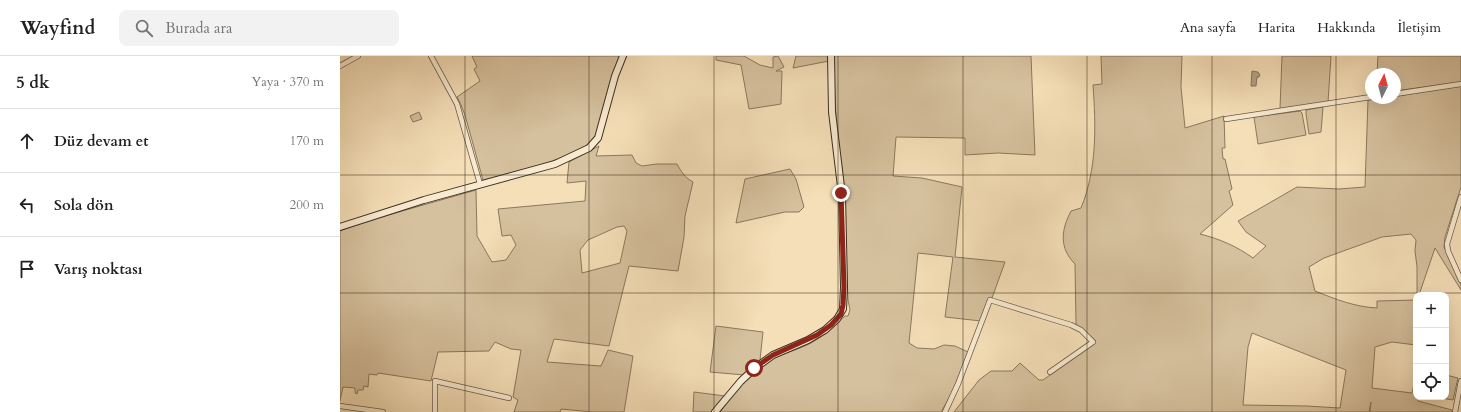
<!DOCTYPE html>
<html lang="tr">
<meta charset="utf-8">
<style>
:root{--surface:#fff;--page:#f2f2f2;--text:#202124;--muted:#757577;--line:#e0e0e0}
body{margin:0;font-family:Cardo,serif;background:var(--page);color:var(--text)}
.controls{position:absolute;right:12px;bottom:12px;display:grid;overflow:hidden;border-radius:8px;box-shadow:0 4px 16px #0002}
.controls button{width:36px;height:36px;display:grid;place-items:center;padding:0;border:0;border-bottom:1px solid var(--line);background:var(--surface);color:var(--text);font:20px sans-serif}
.compass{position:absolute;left:1025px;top:12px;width:36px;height:36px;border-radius:50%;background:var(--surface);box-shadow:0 4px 16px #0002;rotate:6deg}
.stop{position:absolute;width:12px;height:12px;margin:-9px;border:3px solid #8f2418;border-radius:50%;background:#fff}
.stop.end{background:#8f2418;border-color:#fff;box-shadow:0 1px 4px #0008}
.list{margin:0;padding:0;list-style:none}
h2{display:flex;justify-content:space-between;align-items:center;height:52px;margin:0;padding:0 16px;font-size:17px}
h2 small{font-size:13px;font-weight:400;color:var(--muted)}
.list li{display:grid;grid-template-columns:26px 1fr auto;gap:12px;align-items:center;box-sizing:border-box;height:64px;padding:0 16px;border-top:1px solid var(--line)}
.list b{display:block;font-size:15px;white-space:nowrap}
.list em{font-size:13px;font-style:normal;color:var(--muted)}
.icon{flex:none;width:22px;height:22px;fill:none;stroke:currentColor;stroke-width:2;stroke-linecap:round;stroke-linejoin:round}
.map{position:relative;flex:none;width:1121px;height:356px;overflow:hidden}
header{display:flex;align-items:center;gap:24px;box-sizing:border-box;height:56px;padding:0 20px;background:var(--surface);border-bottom:1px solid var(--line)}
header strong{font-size:19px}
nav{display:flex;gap:22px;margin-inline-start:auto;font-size:14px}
.search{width:280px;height:36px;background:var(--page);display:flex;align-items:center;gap:10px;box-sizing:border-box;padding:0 14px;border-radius:8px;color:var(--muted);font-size:15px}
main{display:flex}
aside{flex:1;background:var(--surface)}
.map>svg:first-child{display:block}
</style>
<header>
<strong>Wayfind</strong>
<div class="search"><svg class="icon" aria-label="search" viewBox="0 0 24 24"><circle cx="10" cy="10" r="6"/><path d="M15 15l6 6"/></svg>Burada ara</div>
<nav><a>Ana sayfa</a><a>Harita</a><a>Hakkında</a><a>İletişim</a></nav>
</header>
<main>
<aside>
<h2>5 dk<small>Yaya · 370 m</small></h2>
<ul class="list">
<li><svg class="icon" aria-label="ahead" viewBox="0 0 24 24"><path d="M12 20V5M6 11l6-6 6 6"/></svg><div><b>Düz devam et</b></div><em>170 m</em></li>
<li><svg class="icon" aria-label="left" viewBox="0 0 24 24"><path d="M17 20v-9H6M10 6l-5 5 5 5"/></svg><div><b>Sola dön</b></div><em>200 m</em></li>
<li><svg class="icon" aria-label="arrive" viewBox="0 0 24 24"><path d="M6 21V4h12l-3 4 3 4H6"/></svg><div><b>Varış noktası</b></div></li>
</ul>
</aside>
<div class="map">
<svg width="1121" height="356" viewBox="0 0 1121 356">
<rect width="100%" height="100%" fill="#f5dfb8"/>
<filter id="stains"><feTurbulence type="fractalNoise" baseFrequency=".005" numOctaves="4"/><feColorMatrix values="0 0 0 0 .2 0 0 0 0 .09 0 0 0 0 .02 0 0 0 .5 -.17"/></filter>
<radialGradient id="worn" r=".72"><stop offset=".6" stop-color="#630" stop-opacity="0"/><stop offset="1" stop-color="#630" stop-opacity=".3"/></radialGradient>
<path fill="#d6c19e" stroke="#8a785e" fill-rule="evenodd" d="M132,0H280C272,18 268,37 263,56C260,65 259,75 254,82C243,101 166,118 143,124L125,59L121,49L117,41L140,25L134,13L137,11Z
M376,0H404L420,9L433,12V1L438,0L444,11L436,15H442L441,48L409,53L401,9L376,4Z
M456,0H489V5L453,12Z
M493,0H691L695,99L658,97L625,99V82L556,81L553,120L582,122L622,131L615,201L665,206L652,242L650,241L641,265L605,261L613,201L578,197L569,287L577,292L594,293L604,289L615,290L628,296L613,335L601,356H380C393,339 406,321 424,308C438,298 456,295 471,287C484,280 494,269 505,260H508L510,254L508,244L504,138L496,61Z
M761,0H842L841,31L845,72L884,60L885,92H882L883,103H885L892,133L889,135L893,149L860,178C880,183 896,190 913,202L926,190L906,176L898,165L957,131L999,133L1025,131L1028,44L1055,42V40L1121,30V131L1105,181L1104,191L1121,229V234L1095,192L1079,239H1077V211L1075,195L1076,184L1071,178L1042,181L984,202L969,211L975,235C995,243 1015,251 1037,252V245L1076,244V289L1052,286L1035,291L1032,332L1072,337L1076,321V341H1079L1078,345L1112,354V356H1030L1031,346L1029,356H614L639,324L651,315H672L680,307L699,324H703L750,291L756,285L736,268L735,208C719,192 721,174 731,155L741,152C757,113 756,71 753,29L762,28ZM912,277L1006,314L1000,352L967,350L903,349L908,291Z
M942,0H991L988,46L940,53Z
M1038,0H1121V26L1055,35V18H1037Z
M983,51L981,76L969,78L966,58V54Z
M960,55L962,57L966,79L918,88L914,61Z
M79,56L82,63L73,66L70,60Z
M259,90L256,100L292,99L296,107L302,110L317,108H337C341,115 345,122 353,126L345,160L344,181L338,215L289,210L269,290L214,283L207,306L261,310L268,294L293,300L284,356H253L221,353L220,356H174L178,344L173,341L181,294L171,293L155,286L149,295L98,296L91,325L38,317L37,319L29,318L28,331L24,330L23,334H18L17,338L15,337V332L3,331L0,345V175L27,165L136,134L137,180L152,206L166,204L176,189L171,179L162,180L158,153L245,145L246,125L227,127L229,106ZM284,170L287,175L280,207L242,217L240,194L248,184L277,171Z
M450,113L456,123L464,151L459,156H445L396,167L405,123Z
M376,270L423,276L420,304L404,319L370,316Z
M1106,319L1118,322L1113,344L1096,341H1106Z
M354,336L385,340L372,356H353Z"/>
<path fill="#b6a384" stroke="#86755b" d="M912,15L918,16L920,19L919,21H917L916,30H911Z"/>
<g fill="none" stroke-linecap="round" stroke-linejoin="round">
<g stroke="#6b5b44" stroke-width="6">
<path id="street" d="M91,0L117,48L140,128
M0,10L18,0
M1055,38L1121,28
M886,63L1031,41
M1121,141L1107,188L1108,195L1121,224
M0,350L43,356
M95,356V325L169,342
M605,356L618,328L650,244L731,269L741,274L753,286L710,316
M1115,356L1121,325"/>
</g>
<g stroke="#3d2f1e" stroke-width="8">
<path id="secondary" d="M0,171L84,144L215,108L249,92L258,82L275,20L283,0
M375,356L401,325L415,312L433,299L468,284L485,274L497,263L503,253L504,231L502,139L492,56L491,0"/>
</g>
<use href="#street" stroke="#f8ead1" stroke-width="4.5"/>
<use href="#secondary" stroke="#f8ead1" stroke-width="6"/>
</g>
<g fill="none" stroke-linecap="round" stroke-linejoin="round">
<path stroke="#8f2418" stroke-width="5" d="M414,312L433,299L477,279L491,269L501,258L503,249L504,231L501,137"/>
</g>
<path fill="none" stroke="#3d2f1e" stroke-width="1" stroke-opacity="0.55" d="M125,0V356M249,0V356M374,0V356M498,0V356M623,0V356M747,0V356M872,0V356M996,0V356M0,119H1121M0,237H1121"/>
<rect width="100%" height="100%" filter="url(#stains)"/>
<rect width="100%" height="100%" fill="url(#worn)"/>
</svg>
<div class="controls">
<button>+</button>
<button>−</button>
<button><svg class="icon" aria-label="locate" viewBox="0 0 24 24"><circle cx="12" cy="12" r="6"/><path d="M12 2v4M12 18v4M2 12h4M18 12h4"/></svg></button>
</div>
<svg class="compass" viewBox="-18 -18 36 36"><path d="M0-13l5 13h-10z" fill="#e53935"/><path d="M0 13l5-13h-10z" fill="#757577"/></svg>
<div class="stop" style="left:414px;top:312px"></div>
<div class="stop end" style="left:501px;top:137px"></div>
</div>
</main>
